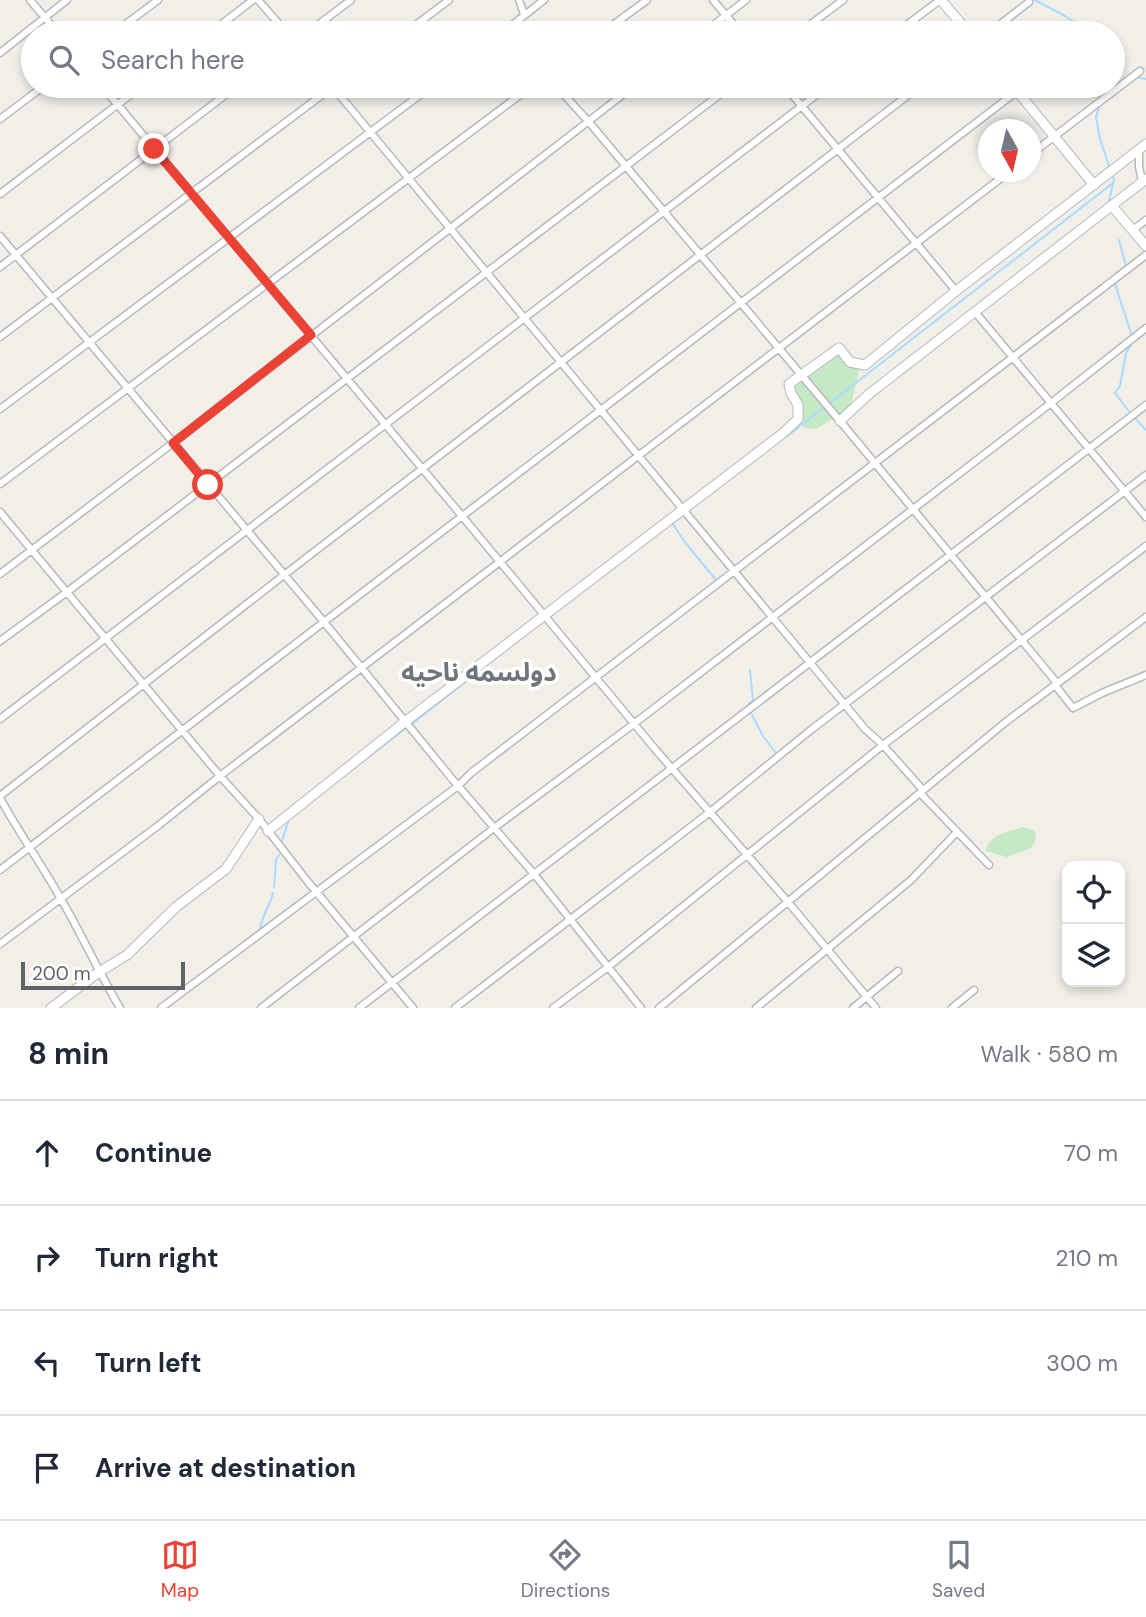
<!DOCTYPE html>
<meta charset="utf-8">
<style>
:root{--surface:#fff;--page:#f6f6f7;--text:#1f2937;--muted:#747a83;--line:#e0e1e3;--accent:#ea4335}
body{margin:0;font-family:"DM Sans","Noto Sans Arabic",sans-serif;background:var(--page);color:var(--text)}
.controls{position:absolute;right:21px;bottom:21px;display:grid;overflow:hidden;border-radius:14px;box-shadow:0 4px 10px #0003}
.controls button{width:63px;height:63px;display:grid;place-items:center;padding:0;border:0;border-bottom:2px solid var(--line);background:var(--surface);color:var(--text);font:35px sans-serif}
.compass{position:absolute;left:978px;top:119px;width:63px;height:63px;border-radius:50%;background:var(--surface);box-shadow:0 4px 10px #0003;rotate:172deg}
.scale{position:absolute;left:21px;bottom:18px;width:164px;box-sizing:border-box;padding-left:7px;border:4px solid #5f6368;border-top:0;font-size:19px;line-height:24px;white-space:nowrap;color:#5f6368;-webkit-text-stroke:5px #fff;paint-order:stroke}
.stop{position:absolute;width:21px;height:21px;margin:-16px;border:5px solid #ea4335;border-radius:50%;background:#fff}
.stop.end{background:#ea4335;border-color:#fff;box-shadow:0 2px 7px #0008}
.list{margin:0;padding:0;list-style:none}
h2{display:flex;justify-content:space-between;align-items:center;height:91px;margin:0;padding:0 28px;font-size:30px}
h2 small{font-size:23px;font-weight:400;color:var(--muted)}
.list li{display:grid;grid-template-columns:46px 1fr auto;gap:21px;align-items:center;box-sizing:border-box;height:105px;padding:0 28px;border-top:2px solid var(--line)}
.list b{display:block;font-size:26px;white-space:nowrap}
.list em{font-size:23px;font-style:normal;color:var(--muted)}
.icon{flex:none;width:38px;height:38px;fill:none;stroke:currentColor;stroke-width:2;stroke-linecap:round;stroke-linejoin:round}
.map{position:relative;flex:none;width:1146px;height:1008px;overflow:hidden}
.search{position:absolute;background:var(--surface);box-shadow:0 4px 10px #0003;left:21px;right:21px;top:21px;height:77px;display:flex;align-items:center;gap:18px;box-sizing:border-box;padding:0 24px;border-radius:38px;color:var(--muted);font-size:26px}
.sheet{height:511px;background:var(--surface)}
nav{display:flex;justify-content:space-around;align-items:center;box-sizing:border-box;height:98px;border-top:2px solid var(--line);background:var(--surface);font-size:19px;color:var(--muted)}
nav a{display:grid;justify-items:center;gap:4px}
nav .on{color:var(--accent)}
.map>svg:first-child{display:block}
</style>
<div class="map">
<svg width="1146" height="1008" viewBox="0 0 1146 1008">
<rect width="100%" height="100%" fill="#f1efe8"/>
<path fill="#c5e8c5" d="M839,352L859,370L850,410L832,419L817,429L804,428L801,422L800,404L792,384Z
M1023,827L1035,831L1036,839L1031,848L1007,857L986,851C987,835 1010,831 1023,827Z"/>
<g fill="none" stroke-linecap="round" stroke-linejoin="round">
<path stroke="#aadaff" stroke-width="2" d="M1035,0L1065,16L1090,33
M1113,69L1119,82H1123
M1137,77L1146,79
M1112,88L1115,84L1116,77
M1100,104L1096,117L1100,139L1109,166
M1109,202L1114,179L1113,176
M1119,240L1126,266
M1115,284L1132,336
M830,403L1113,183
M1131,414L1115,393L1120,386L1126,353L1131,345
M1135,418L1146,430
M786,437L823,408
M673,524L684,541L716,580
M747,706L753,700L750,670
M750,711L763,736L775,752
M413,723L525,635
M340,779L406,728
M282,841L289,819
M274,887L276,860L279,855
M260,930C261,917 270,906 273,893"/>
<g stroke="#b5b8bc" stroke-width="9">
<path id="street" d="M30,0L58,33
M258,0L287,33
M519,0L524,14
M713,0L741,33
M114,33L158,0
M210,33L253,0
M307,33L351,0
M405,33L449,0
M502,33L544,0
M602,33L647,0
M703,33L746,0
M799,33L843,0
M896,33L940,0
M989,33L1029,2
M0,53L67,0
M102,86L462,516L655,749L788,902L876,1008
M332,86L865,729L883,745L923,790
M556,86L588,121L840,421L1057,683
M785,86L956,291
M0,119L44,86
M1139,150V166L1142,182
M1030,155L1140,71
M0,194L142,86
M1133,230L1146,220
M0,236L324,622L453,780L534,874L641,1008
M0,267L237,86
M975,312L1146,517
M0,337L334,86
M0,409L432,86
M0,484L532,86
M0,512L220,776L259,819L308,882L413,1008
M0,574L173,443L634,86
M0,641L67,592L731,86
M1055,685L1073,708L1102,693L1146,675
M0,719L828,86
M920,793L989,865
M0,796L284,575L920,86
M0,798C19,833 42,865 61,899C82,935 99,973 120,1008
M0,870L1024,86
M0,944L159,825L220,776L1009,172
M161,1008L458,786L471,773L1146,255
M261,1008L494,828L635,723L1051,403L1146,328
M359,1008L1146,405
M455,1008L710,812L812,729L1146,475
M553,1008L608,967L883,745L1146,546
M659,1008L1007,721L1146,617
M756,1008L911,880L957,832
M853,1008L898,971
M952,1008L974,990"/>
</g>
<g stroke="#b6babf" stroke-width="11">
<path id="secondary" d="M941,0L969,33
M1013,86L1094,185
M1112,206L1146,246
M840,421L869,394L1146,179
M268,831L406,721L782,434L798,419V405L791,393L789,384L839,348L850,362L865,365L956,291L1146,144
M51,1008L99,972L127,955L176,907L226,869L259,819"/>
</g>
<use href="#street" stroke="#fff" stroke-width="6"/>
<use href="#secondary" stroke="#fff" stroke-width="9"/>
</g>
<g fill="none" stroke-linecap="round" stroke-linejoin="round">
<path stroke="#ea4335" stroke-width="9" d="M154,149L311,335L173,443L208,485"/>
</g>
<g text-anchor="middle" stroke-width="7" stroke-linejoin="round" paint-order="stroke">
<g font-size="26" font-weight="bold" fill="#70757a" stroke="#fff">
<text x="479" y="681">دولسمه ناحیه</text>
</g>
</g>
</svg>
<div class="controls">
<button><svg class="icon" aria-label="locate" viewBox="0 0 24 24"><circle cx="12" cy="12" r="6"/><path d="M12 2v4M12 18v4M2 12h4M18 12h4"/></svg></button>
<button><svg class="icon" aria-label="layers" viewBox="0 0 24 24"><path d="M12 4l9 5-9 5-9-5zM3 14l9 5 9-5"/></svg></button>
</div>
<svg class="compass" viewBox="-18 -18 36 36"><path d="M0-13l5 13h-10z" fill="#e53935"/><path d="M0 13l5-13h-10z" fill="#747a83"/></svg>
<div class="scale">200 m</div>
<div class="stop" style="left:208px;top:485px"></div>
<div class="stop end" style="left:154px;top:149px"></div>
<div class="search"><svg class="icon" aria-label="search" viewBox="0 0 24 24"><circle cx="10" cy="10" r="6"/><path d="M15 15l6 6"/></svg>Search here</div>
</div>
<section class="sheet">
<h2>8 min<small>Walk · 580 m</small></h2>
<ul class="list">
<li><svg class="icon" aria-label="ahead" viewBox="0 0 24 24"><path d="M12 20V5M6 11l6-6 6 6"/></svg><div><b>Continue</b></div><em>70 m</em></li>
<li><svg class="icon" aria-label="right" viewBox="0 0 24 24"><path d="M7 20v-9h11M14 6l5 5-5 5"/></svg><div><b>Turn right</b></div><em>210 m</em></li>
<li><svg class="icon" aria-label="left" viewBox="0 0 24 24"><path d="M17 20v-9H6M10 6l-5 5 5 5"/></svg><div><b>Turn left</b></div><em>300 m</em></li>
<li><svg class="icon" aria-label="arrive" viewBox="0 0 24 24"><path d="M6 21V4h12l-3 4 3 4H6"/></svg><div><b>Arrive at destination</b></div></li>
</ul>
</section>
<nav>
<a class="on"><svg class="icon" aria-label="map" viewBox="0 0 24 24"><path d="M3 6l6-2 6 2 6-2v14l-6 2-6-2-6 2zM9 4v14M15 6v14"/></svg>Map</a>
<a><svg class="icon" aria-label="directions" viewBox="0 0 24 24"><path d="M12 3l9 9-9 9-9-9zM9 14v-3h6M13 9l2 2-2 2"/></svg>Directions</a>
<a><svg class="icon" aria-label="saved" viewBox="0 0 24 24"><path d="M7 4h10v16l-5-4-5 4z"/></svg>Saved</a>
</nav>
